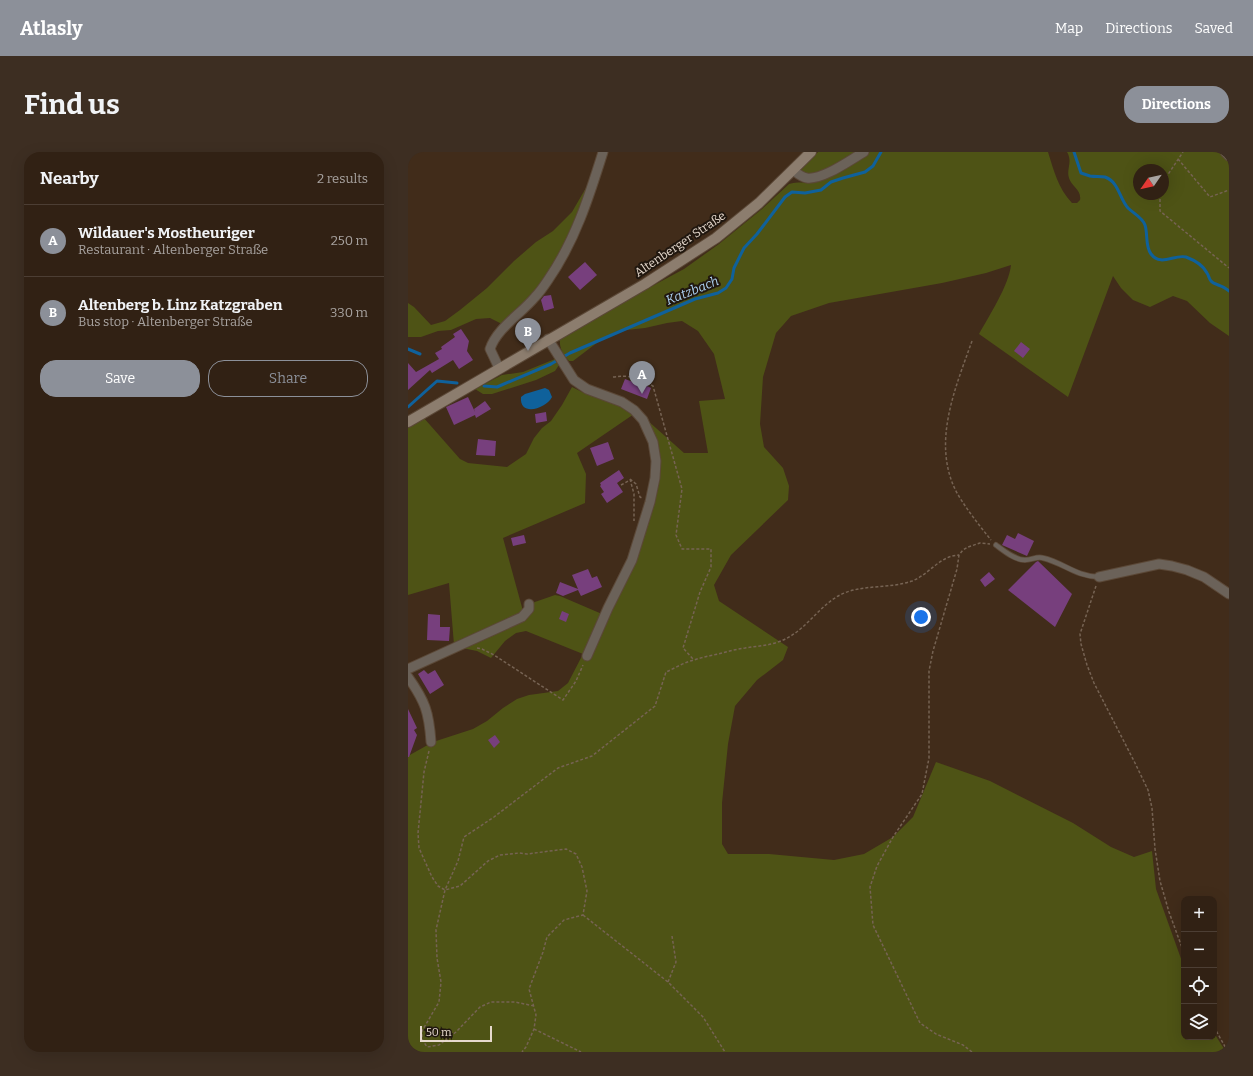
<!DOCTYPE html>
<meta charset="utf-8">
<style>
:root{--surface:#312114;--page:#3d2e22;--text:#f1f3f6;--muted:#a8a3a0;--line:#4c3e34;--accent:#8c9099}
body{margin:0;font-family:Bitter,serif;background:var(--page);color:var(--text)}
.controls{position:absolute;right:12px;bottom:12px;display:grid;overflow:hidden;border-radius:8px;box-shadow:0 4px 16px #0002}
.controls button{width:36px;height:36px;display:grid;place-items:center;padding:0;border:0;border-bottom:1px solid var(--line);background:var(--surface);color:var(--text);font:20px sans-serif}
.compass{position:absolute;left:725px;top:12px;width:36px;height:36px;border-radius:50%;background:var(--surface);box-shadow:0 4px 16px #0002;rotate:236deg}
.scale{position:absolute;left:12px;bottom:10px;width:72px;box-sizing:border-box;padding-left:4px;border:2px solid #e6d9cd;border-top:0;font-size:11px;line-height:14px;white-space:nowrap;color:#e6d9cd;-webkit-text-stroke:3px #20170f;paint-order:stroke}
.you{position:absolute;left:513px;top:465px;width:14px;height:14px;margin:-10px;border:3px solid #fff;border-radius:50%;background:#1a73e8;box-shadow:0 0 0 6px #1a73e833}
.badge{display:grid;place-items:center;width:26px;height:26px;border-radius:50%;background:var(--accent);color:#fff;font-size:13px;font-weight:700}
.pin{position:absolute;translate:-50% -33px;filter:drop-shadow(0 1px 2px #0008)}
.pin::after{content:'';position:absolute;top:21px;width:14px;height:12px;background:inherit;clip-path:polygon(0 0,100% 0,50% 100%)}
.list{margin:0;padding:0;list-style:none}
h2{display:flex;justify-content:space-between;align-items:center;height:52px;margin:0;padding:0 16px;font-size:17px}
h2 small{font-size:13px;font-weight:400;color:var(--muted)}
.list li{display:grid;grid-template-columns:26px 1fr auto;gap:12px;align-items:center;box-sizing:border-box;height:72px;padding:0 16px;border-top:1px solid var(--line)}
.list b{display:block;font-size:15px;white-space:nowrap}
.list p{margin:0;font-size:13px;white-space:nowrap;color:var(--muted)}
.list em{font-size:13px;font-style:normal;color:var(--muted)}
.actions{display:flex;gap:8px;padding:12px 16px}
.actions a{flex:1;padding:9px 0;border:1px solid var(--accent);border-radius:16px;text-align:center;font-size:14px;color:var(--accent)}
.actions .main{background:var(--accent);color:#fff}
.icon{flex:none;width:22px;height:22px;fill:none;stroke:currentColor;stroke-width:2;stroke-linecap:round;stroke-linejoin:round}
.map{position:relative;flex:none;width:821px;height:900px;overflow:hidden;border-radius:16px}
header{display:flex;align-items:center;gap:24px;box-sizing:border-box;height:56px;padding:0 20px;background:var(--accent);color:#fff}
header strong{font-size:19px}
nav{display:flex;gap:22px;margin-inline-start:auto;font-size:14px}
.intro{display:flex;align-items:center;justify-content:space-between;box-sizing:border-box;height:96px;padding:0 24px}
h1{margin:0;font-size:28px}
.button{padding:10px 18px;border-radius:16px;background:var(--accent);color:#fff;font-size:14px;font-weight:700}
main{display:flex;gap:24px;padding:0 24px}
aside{flex:1;background:var(--surface);border-radius:16px;box-shadow:0 4px 16px #0002}
.map>svg:first-child{display:block}
</style>
<header>
<strong>Atlasly</strong>
<nav><a>Map</a><a>Directions</a><a>Saved</a></nav>
</header>
<div class="intro"><h1>Find us</h1><a class="button">Directions</a></div>
<main>
<aside>
<h2>Nearby<small>2 results</small></h2>
<ul class="list">
<li><span class="badge">A</span><div><b>Wildauer's Mostheuriger</b><p>Restaurant · Altenberger Straße</p></div><em>250 m</em></li>
<li><span class="badge">B</span><div><b>Altenberg b. Linz Katzgraben</b><p>Bus stop · Altenberger Straße</p></div><em>330 m</em></li>
</ul>
<div class="actions"><a class="main">Save</a><a>Share</a></div>
</aside>
<div class="map">
<svg width="821" height="900" viewBox="0 0 821 900">
<rect width="100%" height="100%" fill="#412c1a"/>
<path fill="#4e5315" fill-rule="evenodd" d="M410,0H451C436,9 414,24 396,22L393,18Z
M462,0H640C646,19 650,36 664,51H669L672,48C674,38 663,34 661,26C658,17 665,10 659,0H812L821,10V184L802,171L779,149L765,144L742,155L725,148L713,136L705,124L660,245L571,182C581,164 601,133 603,113L578,121L534,131L421,151L383,164L368,181L355,225L352,272L356,295L375,316L381,334L380,348L323,403L306,433L311,449L380,495L375,508L349,528L327,554L320,592L314,651V692L320,702H361L426,708L456,702L485,685L505,665L528,610L582,629L665,671L703,695L726,705L744,699L748,737L776,815V885H806V881L818,900H0V604L25,590L65,577L79,569L95,556L109,547L121,543L150,539L160,531L175,502L118,479L108,481L97,489L83,506L69,499L54,496L115,467L124,451L147,443L152,444L194,462L183,505L248,337L239,268L276,301H300L291,249L317,247L306,202L290,179L274,169L259,171L237,176L209,179L194,187L165,209H161C155,202 151,196 152,187L222,146L276,117L311,92L354,57L381,32C389,29 398,32 406,29C426,23 444,10 462,0ZM731,18H755V42H731Z
M179,34L175,53L156,96L127,139L94,172L82,166L68,167L43,178L30,179L13,185H0V151L6,155L23,173L37,169L52,158L79,136L106,109L128,90L145,79L164,60Z
M147,207L151,213L147,219L128,228L84,242H75L67,237L94,223L115,220Z
M164,235L176,241L212,251L226,262L169,301L178,322L177,351L95,386L115,459L110,464L46,493L41,431L0,443V276L15,265L52,307L60,311L99,315L118,302L126,286L134,276L143,269L154,253Z"/>
<path fill="#0f619b" d="M137,236L141,238L144,245C138,257 111,265 113,245L117,242Z"/>
<g fill="none" stroke-linecap="round" stroke-linejoin="round">
<path stroke="#0f619b" stroke-width="3" d="M666,0L673,21C676,22 679,23 682,24C687,25 692,24 697,25C711,30 711,46 720,56C726,62 734,65 737,73C740,82 737,94 743,102C753,115 766,102 778,105C786,108 795,113 799,121C801,124 801,127 803,129C806,133 815,133 821,139
M0,197L12,202
M76,234L89,235L143,212L162,201L287,147L310,141L318,136L324,127L326,116L336,96L349,82L377,45L384,40L397,41L413,38L423,30L435,26L457,20L465,14L473,0
M0,255L29,229L49,231"/>
</g>
<path fill="#773f7d" d="M177,110L189,123L172,138L160,125Z
M143,143L146,156L136,159L133,148L136,144Z
M53,177L61,189L59,199L65,208L51,217L45,208L24,221L22,218L0,238V211L8,220L31,207L27,201L34,197L33,195L47,185L45,182Z
M613,190L622,197L615,206L606,199Z
M217,227L236,234L237,233L243,236L239,247L213,237Z
M60,245L67,260L66,257L77,249L83,257L68,266L67,263L46,273L38,255Z
M138,260L139,269L128,271L127,262Z
M70,287L88,289L87,304L68,303Z
M200,290L206,307L189,314L182,296Z
M211,318L216,326L209,331L215,340L199,351L193,342L196,340L192,334L193,333L192,331Z
M610,381L626,389L619,404L594,393L599,383L607,387Z
M116,383L118,391L105,394L103,386Z
M630,409L664,442L647,475L600,438L628,410Z
M180,417L184,426L189,424L194,435L173,444L170,438L155,444L148,441L152,430L170,437L164,423Z
M581,420L587,427L577,435L572,428Z
M154,459L161,462L158,470L151,467Z
M20,462L32,463V475H42L41,489L19,488Z
M16,518L20,522L27,518L36,533L22,542L10,522Z
M0,557L9,576L6,578L9,583L1,605H0Z
M87,583L92,590L86,596L80,588Z"/>
<g fill="none" stroke-linecap="round" stroke-linejoin="round">
<g stroke="#5b4837" stroke-width="6">
<path id="lane" d="M588,393C596,399 607,408 617,408C624,408 629,404 635,406C656,411 667,424 691,425"/>
</g>
<g stroke="#5b4837" stroke-width="11">
<path id="street" d="M817,0L821,4
M385,18C389,21 393,25 399,26C415,28 442,8 456,0
M140,187L166,228L179,237L214,250L226,258L235,268L245,290L248,309L247,326L242,350L224,408L200,456L179,504
M91,216L82,197C89,176 113,162 127,145C132,140 136,134 140,128C167,89 181,45 195,0
M691,425L751,412L764,414L779,418L796,425L821,442
M0,517L114,465L121,457V452
M0,525C17,549 21,560 23,590"/>
</g>
<g stroke="#5b4837" stroke-width="12">
<path id="secondary" d="M0,270L237,132L308,86L351,51L403,0"/>
</g>
<path stroke="#766353" stroke-width="1.5" stroke-dasharray="3 2" stroke-linecap="butt" d="M770,7L802,45L821,38
M755,30L775,0
M752,42V59L821,116
M564,189C547,237 523,292 549,341C559,358 571,373 583,388
M205,225C223,223 230,225 245,234L274,337L268,383L274,397H303V415L292,440L275,496L285,507
M222,327L226,342V369
M222,327L228,332L232,345L234,346
M213,333L222,328
M688,434L672,482L673,492L679,513L686,531L727,611L740,638L744,656L747,697L752,729L761,760L776,801
M69,496L74,497L86,503L155,548L168,529L175,513
M21,599L16,620L10,681L11,696L24,725L30,734L37,738L52,734L80,709L92,703L111,701L119,702L158,697L168,702L174,715L179,739L175,763L156,768L139,785L135,800L121,837L128,863L126,877L118,895L114,900
M175,763L260,830L295,865L317,900
M260,830L268,810L264,784
M126,854L107,850H83L72,855L48,880L31,893L19,895L14,887V879L31,850L33,830L29,806L28,778L37,738L50,709L56,685L86,665L150,616L184,604L247,554L258,520C267,516 277,510 286,508C294,505 302,504 310,502C319,500 328,497 337,496C348,494 359,494 370,490C397,481 409,455 432,443C453,432 482,437 504,429C522,422 531,404 551,403
M806,875L820,900
M126,877L173,900
M564,900L555,893L528,882L512,871L465,773L462,735L469,714L485,685L514,642L521,606V519L525,499L549,417L551,403L555,398L560,395L572,391L582,392"/>
<use href="#lane" stroke="#6b6259" stroke-width="4.5"/>
<use href="#street" stroke="#6b6259" stroke-width="9"/>
<use href="#secondary" stroke="#8c7d6e" stroke-width="10"/>
</g>
<g text-anchor="middle" stroke-width="4" stroke-linejoin="round" paint-order="stroke">
<g font-size="12" fill="#e6d9cd" stroke="#20170f">
<text transform="translate(272 92) rotate(-34)" y="4">Altenberger Straße</text>
</g>
<g font-size="13" font-style="italic" fill="#aed2f2" stroke="#20170f">
<text transform="translate(284 138) rotate(-22)" y="5">Katzbach</text>
</g>
</g>
</svg>
<div class="controls">
<button>+</button>
<button>−</button>
<button><svg class="icon" aria-label="locate" viewBox="0 0 24 24"><circle cx="12" cy="12" r="6"/><path d="M12 2v4M12 18v4M2 12h4M18 12h4"/></svg></button>
<button><svg class="icon" aria-label="layers" viewBox="0 0 24 24"><path d="M12 4l9 5-9 5-9-5zM3 14l9 5 9-5"/></svg></button>
</div>
<svg class="compass" viewBox="-18 -18 36 36"><path d="M0-13l5 13h-10z" fill="#e53935"/><path d="M0 13l5-13h-10z" fill="#a8a3a0"/></svg>
<div class="scale">50 m</div>
<div class="you"></div>
<div class="pin badge" style="left:234px;top:242px">A</div>
<div class="pin badge" style="left:120px;top:199px">B</div>
</div>
</main>
